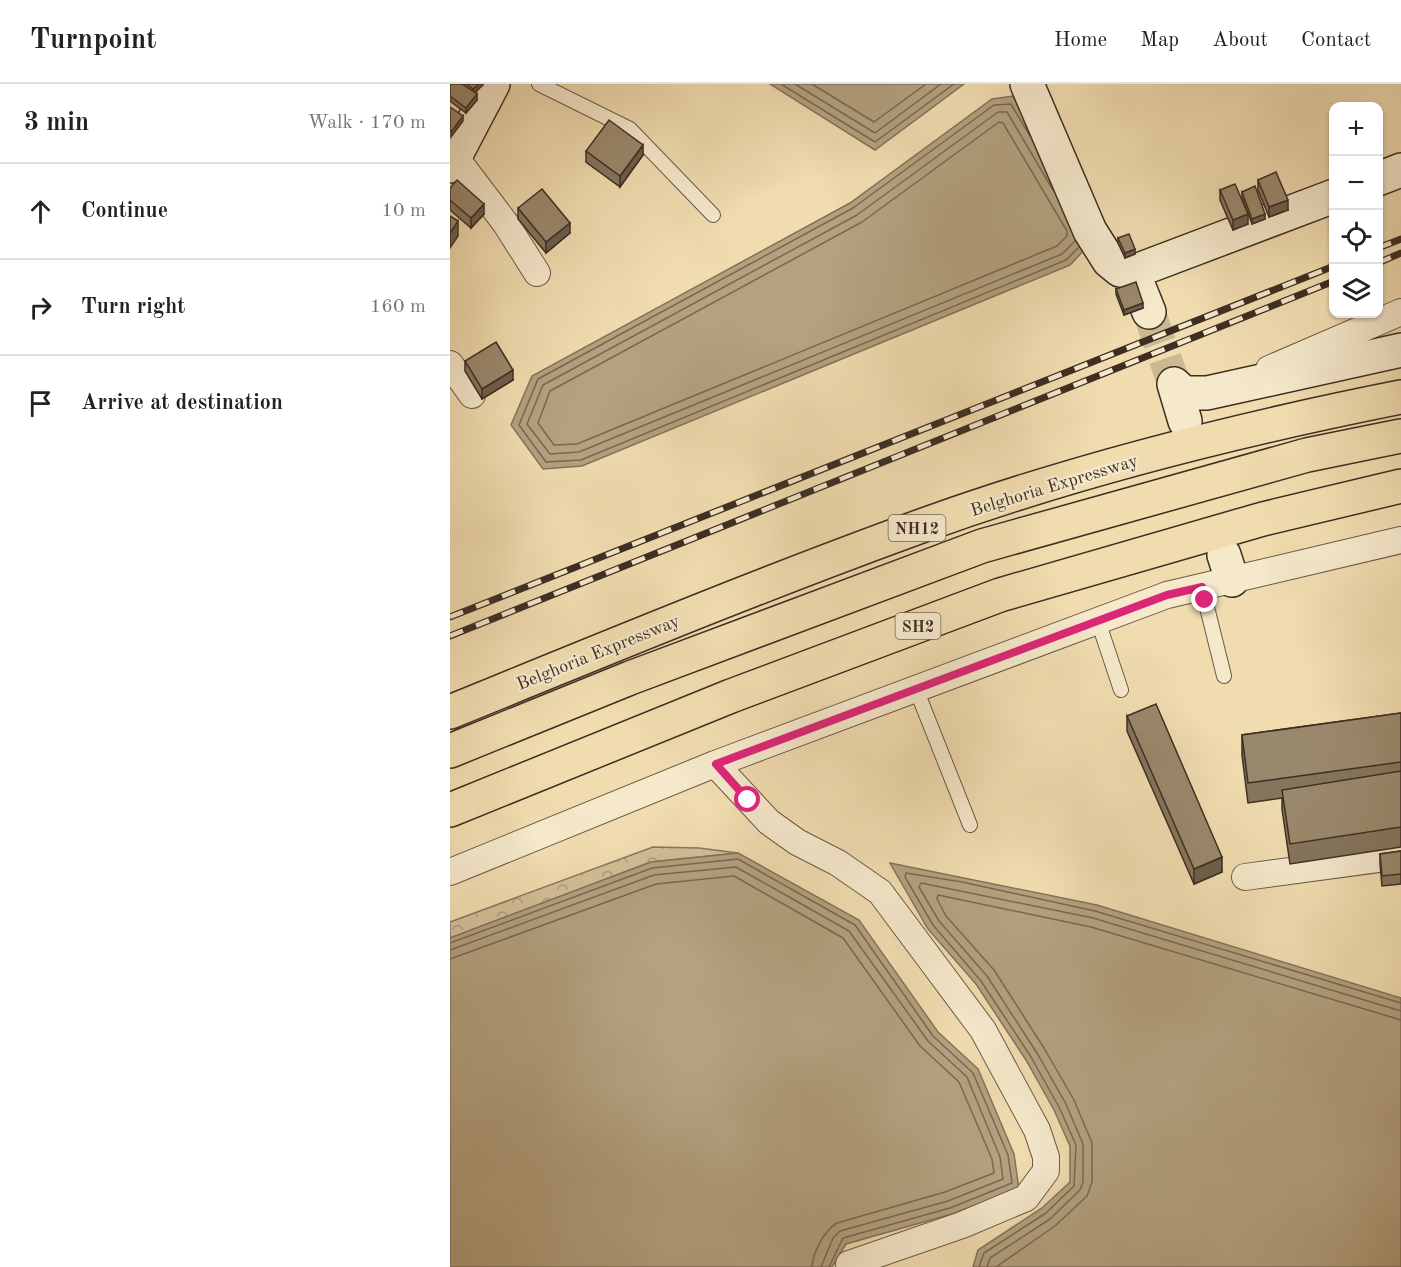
<!DOCTYPE html>
<meta charset="utf-8">
<style>
:root{--surface:#fff;--page:#f2f2f2;--text:#222;--muted:#767676;--line:#e0e0e0}
body{margin:0;font-family:"Old Standard TT",serif;background:var(--page);color:var(--text)}
.controls{position:absolute;right:18px;top:18px;display:grid;overflow:hidden;border-radius:12px;box-shadow:0 2px 4px #0004}
.controls button{width:54px;height:54px;display:grid;place-items:center;padding:0;border:0;border-bottom:2px solid var(--line);background:var(--surface);color:var(--text);font:30px sans-serif}
.stop{position:absolute;width:18px;height:18px;margin:-14px;border:4px solid #db2777;border-radius:50%;background:#fff}
.stop.end{background:#db2777;border-color:#fff;box-shadow:0 2px 6px #0008}
.list{margin:0;padding:0;list-style:none}
h2{display:flex;justify-content:space-between;align-items:center;height:78px;margin:0;padding:0 24px;font-size:26px}
h2 small{font-size:20px;font-weight:400;color:var(--muted)}
.list li{display:grid;grid-template-columns:39px 1fr auto;gap:18px;align-items:center;box-sizing:border-box;height:96px;padding:0 24px;border-top:2px solid var(--line)}
.list b{display:block;font-size:22px;white-space:nowrap}
.list em{font-size:20px;font-style:normal;color:var(--muted)}
.icon{flex:none;width:33px;height:33px;fill:none;stroke:currentColor;stroke-width:2;stroke-linecap:round;stroke-linejoin:round}
.map{position:relative;flex:none;width:951px;height:1183px;overflow:hidden}
header{display:flex;align-items:center;gap:36px;box-sizing:border-box;height:84px;padding:0 30px;background:var(--surface);border-bottom:2px solid var(--line)}
header strong{font-size:28px}
nav{display:flex;gap:33px;margin-inline-start:auto;font-size:21px}
main{display:flex}
aside{flex:1;background:var(--surface)}
.map>svg:first-child{display:block}
</style>
<header>
<strong>Turnpoint</strong>
<nav><a>Home</a><a>Map</a><a>About</a><a>Contact</a></nav>
</header>
<main>
<aside>
<h2>3 min<small>Walk · 170 m</small></h2>
<ul class="list">
<li><svg class="icon" aria-label="ahead" viewBox="0 0 24 24"><path d="M12 20V5M6 11l6-6 6 6"/></svg><div><b>Continue</b></div><em>10 m</em></li>
<li><svg class="icon" aria-label="right" viewBox="0 0 24 24"><path d="M7 20v-9h11M14 6l5 5-5 5"/></svg><div><b>Turn right</b></div><em>160 m</em></li>
<li><svg class="icon" aria-label="arrive" viewBox="0 0 24 24"><path d="M6 21V4h12l-3 4 3 4H6"/></svg><div><b>Arrive at destination</b></div></li>
</ul>
</aside>
<div class="map">
<svg width="951" height="1183" viewBox="0 0 951 1183">
<defs>
<pattern id="park-crowns" width="20" height="18" patternUnits="userSpaceOnUse" patternTransform="scale(1.5)"><rect width="20" height="18" fill="#d2be97"/><path d="M2 6a3 3 0 1 1 6 0M12 15a3 3 0 1 1 6 0" fill="none" stroke="#ac9b7b"/></pattern>
</defs>
<rect width="100%" height="100%" fill="#f0dcaf"/>
<filter id="stains"><feTurbulence type="fractalNoise" baseFrequency=".00333" numOctaves="4"/><feColorMatrix values="0 0 0 0 .2 0 0 0 0 .09 0 0 0 0 .02 0 0 0 .5 -.17"/></filter>
<radialGradient id="worn" r=".72"><stop offset=".6" stop-color="#630" stop-opacity="0"/><stop offset="1" stop-color="#630" stop-opacity=".3"/></radialGradient>
<path fill="url(#park-crowns)" stroke="#88765d" stroke-width="1.5" d="M203,763L249,764L288,769L201,778L0,854V838Z"/>
<path fill="#b3a17f" stroke="#84735a" stroke-width="1.5" d="M320,0H514L425,66Z
M563,12L638,139L643,157L620,181L132,382L93,385L61,341L82,292L400,119L542,15Z
M288,769L409,836L488,948L528,985L564,1070L569,1105L502,1130L396,1160L382,1183H0V854L201,778Z
M440,779L647,821L951,914V1183H523L528,1166L592,1124L620,1098V1062L604,1026L576,976L526,900L478,845Z"/>
<g fill="none" stroke-linecap="round" stroke-linejoin="round">
<path stroke="#786851" stroke-width="1.5" d="M331,0L425,58L504,0
M345,0L425,49L491,0
M362,0L424,38L476,0
M549,38L553,39L617,147V152L607,162L127,360L104,361L88,339L100,307L412,138Z
M580,52L561,20L544,21L403,124L88,295L69,341L96,378L131,376L616,176L629,163
M603,106L557,28H548L407,131L93,301L77,340L100,370L129,368L612,170L625,157
M0,859L202,784L288,775L405,841L483,952L523,989L558,1071L562,1099L500,1124L393,1154L379,1183
M0,866L204,791L286,783L399,847L478,957L517,993L550,1073L553,1095L498,1117L390,1147L383,1154L371,1183
M0,875L206,800L284,792L393,854L470,962L509,998L542,1075L544,1089L495,1108L387,1139C374,1147 363,1168 362,1183
M529,1183L534,1169L596,1129L624,1102L626,1061L609,1023L581,973L531,897L483,841L455,793L456,789L512,798L645,827L951,919
M537,1183L540,1174L600,1135L630,1106L633,1098V1060L616,1020L587,969L537,892L489,837L469,803L471,799L643,834L951,927
M546,1183L605,1142L637,1112L642,1098V1059L624,1016L594,964L544,886L496,832L487,815L488,811L641,843L951,936"/>
<path stroke="#ccb993" stroke-width="33" stroke-dasharray="33 16" stroke-linecap="butt" d="M699,228L724,300
M735,337L774,471"/>
<g stroke="#6a5a46" stroke-width="16">
<path id="lane" d="M89,0L180,45L263,131
M752,503L774,592
M648,537L671,606
M466,605L520,741"/>
</g>
<g stroke="#6a5a46" stroke-width="28">
<path id="street" d="M6,74L56,140L87,189
M0,280L22,311
M819,285L951,228
M265,680L319,738L347,758L388,779L430,808L533,946L587,1046L596,1073V1087L576,1114L512,1141L399,1180L401,1183
M0,788L265,680L717,511L951,456
M795,793L951,772"/>
</g>
<g stroke="#3d2e23" stroke-width="36">
<path id="secondary" d="M577,0L640,147L659,177L670,186L683,188L884,112
M0,82L43,0
M928,95L951,86
M683,188L699,228
M724,300L734,309H757L951,266
M724,300L735,337
M774,471L782,496"/>
</g>
<g stroke="#3d2e23" stroke-width="36">
<path id="primary" d="M0,726L281,612L550,511L813,435L951,402"/>
</g>
<g stroke="#3d2e23" stroke-width="36">
<path id="highway" d="M0,628C157,564 314,499 474,441C629,385 790,345 951,313
M0,667L180,594L532,462L857,371L951,352"/>
</g>
<use href="#lane" stroke="#f5e8cb" stroke-width="14"/>
<use href="#street" stroke="#f5e8cb" stroke-width="26"/>
<use href="#secondary" stroke="#f5e8cb" stroke-width="33"/>
<use href="#primary" stroke="#f0dcaf" stroke-width="33"/>
<use href="#highway" stroke="#f0dcaf" stroke-width="33"/>
<g stroke="#3d2e23" stroke-width="7">
<path id="rail" d="M928,164L951,155
M928,179L951,169
M0,533L884,182
M0,552L884,197"/>
</g>
<use href="#rail" stroke="#f5e8cb" stroke-width="4.5" stroke-dasharray="14" stroke-linecap="butt"/>
</g>
<path fill="#84755d" stroke="#3d2e23" stroke-width="1.5" d="M1,0H33L25,9L27,16L16,29L0,17V2Z
M136,67L193,71L170,103L136,78Z
M808,96L838,126L819,133L808,106Z
M0,104L34,130L21,144L0,126Z
M770,106L798,140L783,146L770,116Z
M792,108L815,135L802,140L792,113Z
M68,124L120,149L96,169L68,135Z
M668,154L685,170L675,174L668,159Z
M666,205L693,224L674,231L666,210Z
M15,277L63,296L32,315L15,287Z
M951,629V763L840,780L832,725V714L798,719L792,671V651Z
M677,632L772,788L744,800L677,647Z
M951,767V800L932,802L930,780V770Z"/>
<path fill="#6c5f4c" stroke="#3d2e23" stroke-width="1.5" d="M29,0H33V1L23,10V5Z
M27,10V16L16,29V24Z
M13,32V37L1,53V48Z
M193,61V71L170,103V92Z
M838,116V126L819,133V123Z
M34,120V130L21,144V134Z
M798,130V140L783,146V136Z
M815,130V135L802,140V135Z
M8,137V152L0,164V149Z
M120,139V149L96,169V158Z
M685,165V170L675,174V169Z
M693,219V224L674,231V226Z
M63,286V296L32,315V305Z
M772,773V788L744,800V785Z"/>
<path fill="#9a886c" stroke="#3d2e23" stroke-width="1.5" d="M1,0H12L27,10L16,24L0,12V2Z
M17,0H29L23,5Z
M0,23L13,32L1,48L0,47Z
M159,36L193,61L170,92L136,67Z
M826,88L838,116L819,123L808,96Z
M7,96L34,120L21,134L0,116V104Z
M785,100L798,130L783,136L770,106Z
M805,102L815,130L802,135L792,108Z
M92,105L120,139L96,158L68,124Z
M0,132L8,137L0,149Z
M679,150L685,165L675,169L668,154Z
M686,198L693,219L674,226L666,205Z
M46,258L63,286L32,305L15,277Z
M706,620L772,773L744,785L677,632Z
M951,629V678L798,699L792,651Z
M951,687V743L840,760L832,706Z
M951,767V790L932,792L930,770Z"/>
<g fill="none" stroke-linecap="round" stroke-linejoin="round">
<path stroke="#db2777" stroke-width="8" d="M298,716L266,680L717,511L752,503L755,516"/>
</g>
<g text-anchor="middle" stroke-width="4.5" stroke-linejoin="round" paint-order="stroke">
<g fill="#f5e8cb" stroke="#746655" stroke-width="1.5">
<rect x="438.5" y="431" width="57" height="26" rx="4.5"/>
<rect x="445.5" y="529" width="45" height="26" rx="4.5"/>
</g>
<g font-size="16" font-weight="bold" fill="#3d2e23">
<text x="467" y="450">NH12</text>
<text x="468" y="548">SH2</text>
</g>
<g font-size="18" fill="#3d2e23" stroke="#f5e8cb">
<text transform="translate(604 401) rotate(-17)" y="6">Belghoria Expressway</text>
<text transform="translate(148 568) rotate(-22)" y="6">Belghoria Expressway</text>
</g>
</g>
<rect width="100%" height="100%" filter="url(#stains)"/>
<rect width="100%" height="100%" fill="url(#worn)"/>
</svg>
<div class="controls">
<button>+</button>
<button>−</button>
<button><svg class="icon" aria-label="locate" viewBox="0 0 24 24"><circle cx="12" cy="12" r="6"/><path d="M12 2v4M12 18v4M2 12h4M18 12h4"/></svg></button>
<button><svg class="icon" aria-label="layers" viewBox="0 0 24 24"><path d="M12 4l9 5-9 5-9-5zM3 14l9 5 9-5"/></svg></button>
</div>
<div class="stop" style="left:298px;top:716px"></div>
<div class="stop end" style="left:755px;top:516px"></div>
</div>
</main>
